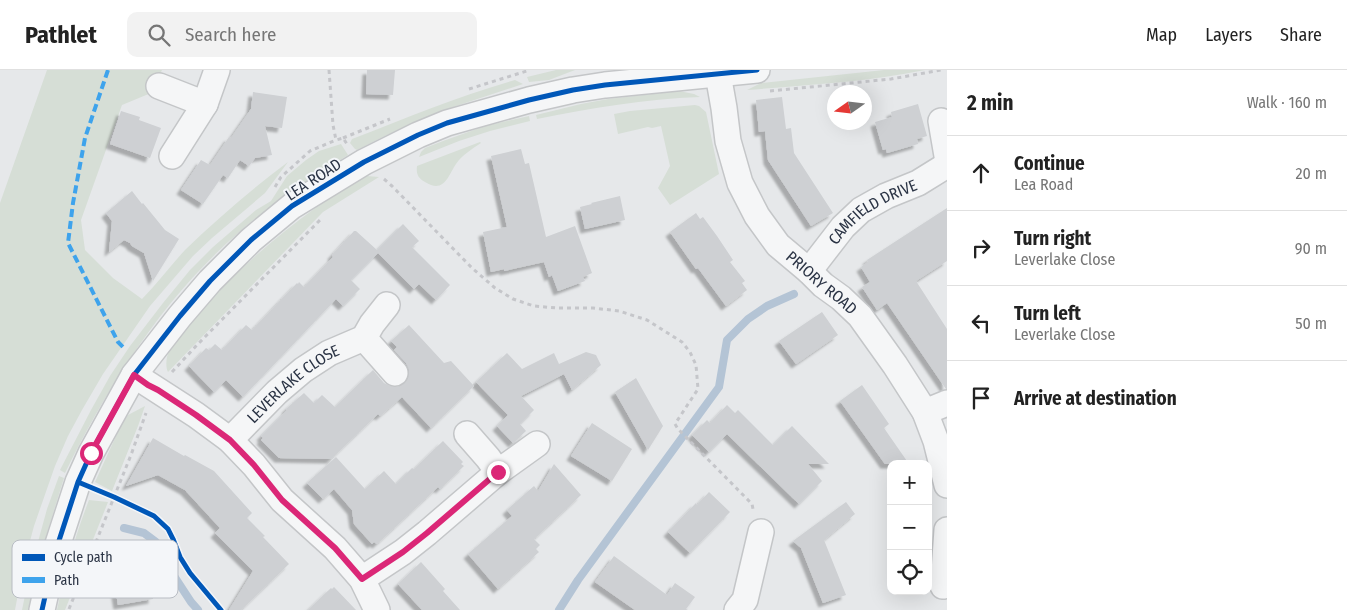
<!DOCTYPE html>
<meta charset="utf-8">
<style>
:root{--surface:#fff;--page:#f2f2f2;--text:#222;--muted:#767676;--line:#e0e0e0}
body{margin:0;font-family:"Fira Sans Condensed",sans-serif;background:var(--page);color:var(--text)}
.controls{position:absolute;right:15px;bottom:15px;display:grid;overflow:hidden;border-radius:10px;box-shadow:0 5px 20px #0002}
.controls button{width:45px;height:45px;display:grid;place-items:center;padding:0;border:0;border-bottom:1px solid var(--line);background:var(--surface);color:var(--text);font:25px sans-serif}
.compass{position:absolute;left:827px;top:15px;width:45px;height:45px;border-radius:50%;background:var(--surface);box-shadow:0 5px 20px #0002;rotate:256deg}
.stop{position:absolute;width:15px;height:15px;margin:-11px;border:4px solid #db2777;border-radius:50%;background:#fff}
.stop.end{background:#db2777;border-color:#fff;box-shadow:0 1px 5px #0008}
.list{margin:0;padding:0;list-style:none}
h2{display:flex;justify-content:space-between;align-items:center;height:65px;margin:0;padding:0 20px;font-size:21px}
h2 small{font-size:16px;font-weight:400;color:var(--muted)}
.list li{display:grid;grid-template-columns:32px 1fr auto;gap:15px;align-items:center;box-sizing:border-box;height:75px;padding:0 20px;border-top:1px solid var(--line)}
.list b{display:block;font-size:19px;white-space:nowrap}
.list p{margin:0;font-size:16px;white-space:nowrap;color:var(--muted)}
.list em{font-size:16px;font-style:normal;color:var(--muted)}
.icon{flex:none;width:28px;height:28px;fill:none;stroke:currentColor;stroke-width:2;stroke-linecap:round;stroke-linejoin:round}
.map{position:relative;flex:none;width:947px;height:540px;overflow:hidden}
header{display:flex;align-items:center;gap:30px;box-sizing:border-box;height:70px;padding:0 25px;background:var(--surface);border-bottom:1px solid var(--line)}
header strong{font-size:24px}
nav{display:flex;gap:28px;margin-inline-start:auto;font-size:18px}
.search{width:350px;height:45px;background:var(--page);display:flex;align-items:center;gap:12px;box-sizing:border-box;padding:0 18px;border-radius:10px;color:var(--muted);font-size:19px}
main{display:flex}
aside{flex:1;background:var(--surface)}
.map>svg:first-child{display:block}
</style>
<header>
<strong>Pathlet</strong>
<div class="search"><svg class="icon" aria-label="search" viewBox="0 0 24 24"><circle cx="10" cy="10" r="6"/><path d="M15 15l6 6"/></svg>Search here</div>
<nav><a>Map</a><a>Layers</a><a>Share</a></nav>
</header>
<main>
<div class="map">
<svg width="947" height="540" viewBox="0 0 947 540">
<defs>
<filter id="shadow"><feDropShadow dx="-4.5" dy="4.5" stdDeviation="1" flood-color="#0004"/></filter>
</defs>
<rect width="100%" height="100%" fill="#e6e8ea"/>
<path fill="#d6ded6" d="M47,0H162L151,23L122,35L81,150L85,180L113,208L142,229C157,214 170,196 185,180C217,149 252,119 288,92L265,123L212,168L193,186L150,236L103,304L82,340L68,366L55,396L34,456L23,497L15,540H0V133Z
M556,0H575L549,10L529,12L527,7Z
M884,0H925C866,12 807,15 747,20L761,13Z
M515,10L523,14L444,40L385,66L357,80L355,79L350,73L352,69C406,48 459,26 515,10Z
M679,21L694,24L700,27C645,29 591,38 537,49L536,45L581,34L608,29Z
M695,35L699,36L706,42L719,104L670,135L658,118L670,96L661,56L652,58L648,57L618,64L614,44L630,41Z
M529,46L530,51L490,61L459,71L419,87L421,82L425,78L443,71L485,56Z
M480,72L481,73C472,79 462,85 456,94C448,106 444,124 425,112C418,108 416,104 417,96Z
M341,74L348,85C310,109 271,134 237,164C162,230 109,314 65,403L60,400L91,340L110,306L130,276L163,233L190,200L213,177L256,140L271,131L287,106L306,90L319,81Z
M367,106L379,107L323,142L168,302C166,298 166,293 167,287C171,273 184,261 193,250C230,206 272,169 318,136C334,125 351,116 367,106Z
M145,336L138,356L112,421L95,412L122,353L128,345Z
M59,406L64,408L47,463L28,540H22L30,501L47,439Z
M89,430L108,432L65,540H57C65,502 75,466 89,430Z"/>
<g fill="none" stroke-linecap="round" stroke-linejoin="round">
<path stroke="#b4c4d5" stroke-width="8" d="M124,458L144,463L156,472L166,486L172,503L191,532L198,540
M559,540L578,510L719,317L727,270L748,249L767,236L794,224"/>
</g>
<path fill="#ced0d3" filter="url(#shadow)" d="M367,0H395L393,25L366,24Z
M253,22L287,27L282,58L265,56L272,85L255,88L249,96L240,90L228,108L223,105L203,134L181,120L201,90L210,95L229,67L231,68L251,39Z
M782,27L786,59L791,58L794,83L833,143L811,156L768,90L765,61L759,62L756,30Z
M918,34L927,66L917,69L918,74L887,83L886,79L883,80L875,52L892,47L891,42Z
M121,41L140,47L139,50L161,58L150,88L110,74Z
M521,79L525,94L529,93L546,167L575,156L592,203L583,207L585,211L558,221L552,205L549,207L544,192L504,201V199L491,202L483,162L507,157L491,86Z
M132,121L142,134L143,133L165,160L179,169L153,211L144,183L132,176L130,173L124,170L109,182L112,151L106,143Z
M620,126L625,150L585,159L580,137L592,134L591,133Z
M947,138V191L916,211L947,259V319H946L887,233L877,240L862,217L870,212L861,197L868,192L867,190Z
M696,143L700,149L703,147L717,166L733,190L730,192L745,211L742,213L747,220L726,236L698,198L696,199L670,162Z
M403,154L419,171L412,177L450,215L436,230L419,214L414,219L378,183L351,210L360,219L343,236L336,229L243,327L226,310L214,322L189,296L206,278L209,280L215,274L222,280L246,255L252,260L297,213L298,214L299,212L304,217L333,187L332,185L354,161H356L377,180Z
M822,242L838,265L796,294L779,271Z
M409,255L444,293L451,291L474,316L431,358L402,327L380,346L378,344L331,389L279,388L261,370L263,368L261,366L287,340L286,339L304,323L314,333L322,325L335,337L373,300L384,313L390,316L397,317L404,314L408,308L409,300L406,293L394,280L397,277L391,271Z
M586,282L596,285L601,295L572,320L564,304L521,326L534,340L520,354L526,361L513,373L497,356L508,345L476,312L507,283L522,299L554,283L559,294Z
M636,308L663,356L648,380L615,322Z
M862,315L889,354L884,358L909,394H885L840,331Z
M727,335L735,343L738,340L773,375L792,356L829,394H808L822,411L799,434L727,364L709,382L692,365L707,350L710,353Z
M592,353L632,379L612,411L571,386Z
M153,368L184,386L185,385L214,401L252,443L247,448L265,466L263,467L289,494L241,540H229L253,501L215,463L220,458L185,420L158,405L126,416Z
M443,371L463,392L461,394L464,396L440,419L438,417L377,474L374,472L372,474L354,454L352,440L334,419L323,429L307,413L336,387L365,419L384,401L396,414L412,398L414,399Z
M554,394L581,425L534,469L540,475L536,479L539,482L498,519L468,484L512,446L507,440L534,416L538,421Z
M709,422L730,442L690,483L668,462L696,433L697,435Z
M846,432L855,444L824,470L846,525L823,533L801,478L793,471Z
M614,486L667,525L675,513L695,527L686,539L688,540H635L595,512Z
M421,492L445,519L443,521L460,540H422L398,514Z
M151,506L153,529L118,535L114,512Z
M334,517L356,540H308L331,518L332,519Z"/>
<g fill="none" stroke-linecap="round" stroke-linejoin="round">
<g stroke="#c4c6c8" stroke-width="28">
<g id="minor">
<path id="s1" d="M718,4L724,38L728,71L740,113L757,146L778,175L809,201L823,215L841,228L860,246L895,295L925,342L936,371L947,415"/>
<path d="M159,16L205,34"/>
<path d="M941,51L947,86"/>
<path d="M172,86L205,34L217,0"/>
<path id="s2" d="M809,201L843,157L861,140L886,126L918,113L947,95"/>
<path d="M364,268L395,303"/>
<path d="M134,305L196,345L230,370L254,395L282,430L335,478L362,509L377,540"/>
<path d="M925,342L947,333"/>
<path d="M467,364L488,388L498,402"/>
<path id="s3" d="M230,370L277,322L303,300L329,283L364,268L372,254L387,235"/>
<path d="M362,509L403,482L427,463L498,402L537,374"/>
<path d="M943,516L947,460"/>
<path d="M42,540L54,486L78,412L91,383L134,305L180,246L210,211L251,170L292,136L364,92L418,65L447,53L529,30L573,20L605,15L757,0"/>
<path d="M737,540L745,530L761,462"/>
</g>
</g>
<path stroke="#c5c6ca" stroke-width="3" stroke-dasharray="4 4" stroke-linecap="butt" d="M329,0L333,55L336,70L343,68L347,74
M469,19L530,0
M770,21L891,9L941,0
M343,68L390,49
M384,109L392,116L472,198L495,218L513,229L534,236L557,238H593L619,241L647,250L682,272L690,282L696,295L698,319L675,354L678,359L752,434L753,439
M275,117L281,107L310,81L336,70
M172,302L197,275L321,149
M69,539L131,385L146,343"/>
<use href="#minor" stroke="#f5f6f7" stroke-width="25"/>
<path stroke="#3ea3ec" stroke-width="4" stroke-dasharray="8 4" stroke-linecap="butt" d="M108,0L85,68L73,133L68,173L118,272L124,278"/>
<g stroke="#f4f6f9" stroke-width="8">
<path id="cycleway" d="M78,412L114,427L154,446L168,459L173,469L180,487L190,503L221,540
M42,540L54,486L78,412L91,383L134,305L180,246L210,211L251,170L292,136L364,92L418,65L447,53L529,30L573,20L605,15L757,0"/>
</g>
<use href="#cycleway" stroke="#0057b8" stroke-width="5"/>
</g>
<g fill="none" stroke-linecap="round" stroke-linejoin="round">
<path stroke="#db2777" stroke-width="6" d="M91,383L134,305L148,315L158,320L196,345L230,370L254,395L282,430L335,478L362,509L403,482L427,463L498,402"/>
</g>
<g text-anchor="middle" stroke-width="4" stroke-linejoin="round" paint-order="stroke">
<g font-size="16" fill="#2b3445" stroke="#f4f6f9">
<text transform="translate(313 109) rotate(-33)" y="6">LEA ROAD</text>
<text dy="6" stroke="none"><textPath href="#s2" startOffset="89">CAMFIELD DRIVE</textPath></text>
<text dy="6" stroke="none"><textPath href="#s1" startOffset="242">PRIORY ROAD</textPath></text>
<text dy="6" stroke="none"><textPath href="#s3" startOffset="85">LEVERLAKE CLOSE</textPath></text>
</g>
</g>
<rect x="12" y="470" width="166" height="58" rx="8" fill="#f4f6f9" stroke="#b8bcc3" stroke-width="1"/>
<rect x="22" y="484" width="23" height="7" fill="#0057b8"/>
<rect x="22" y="507" width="23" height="6" fill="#3ea3ec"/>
<g font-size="14" fill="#2b3445">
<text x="54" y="492">Cycle path</text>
<text x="54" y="515">Path</text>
</g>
</svg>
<div class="controls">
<button>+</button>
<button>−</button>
<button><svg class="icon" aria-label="locate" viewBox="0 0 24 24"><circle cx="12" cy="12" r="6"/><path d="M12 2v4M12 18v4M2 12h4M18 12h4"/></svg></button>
</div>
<svg class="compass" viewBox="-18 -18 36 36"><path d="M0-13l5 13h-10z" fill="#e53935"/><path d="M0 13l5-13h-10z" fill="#767676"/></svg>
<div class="stop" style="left:91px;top:383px"></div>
<div class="stop end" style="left:498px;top:402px"></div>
</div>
<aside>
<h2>2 min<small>Walk · 160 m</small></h2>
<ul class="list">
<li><svg class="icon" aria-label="ahead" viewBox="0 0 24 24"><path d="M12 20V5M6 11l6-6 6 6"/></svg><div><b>Continue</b><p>Lea Road</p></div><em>20 m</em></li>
<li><svg class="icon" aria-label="right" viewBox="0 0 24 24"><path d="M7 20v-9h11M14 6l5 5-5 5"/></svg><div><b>Turn right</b><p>Leverlake Close</p></div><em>90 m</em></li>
<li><svg class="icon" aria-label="left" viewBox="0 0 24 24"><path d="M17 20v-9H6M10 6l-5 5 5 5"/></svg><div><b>Turn left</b><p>Leverlake Close</p></div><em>50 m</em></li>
<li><svg class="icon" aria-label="arrive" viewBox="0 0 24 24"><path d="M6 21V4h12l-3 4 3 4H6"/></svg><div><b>Arrive at destination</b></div></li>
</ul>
</aside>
</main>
